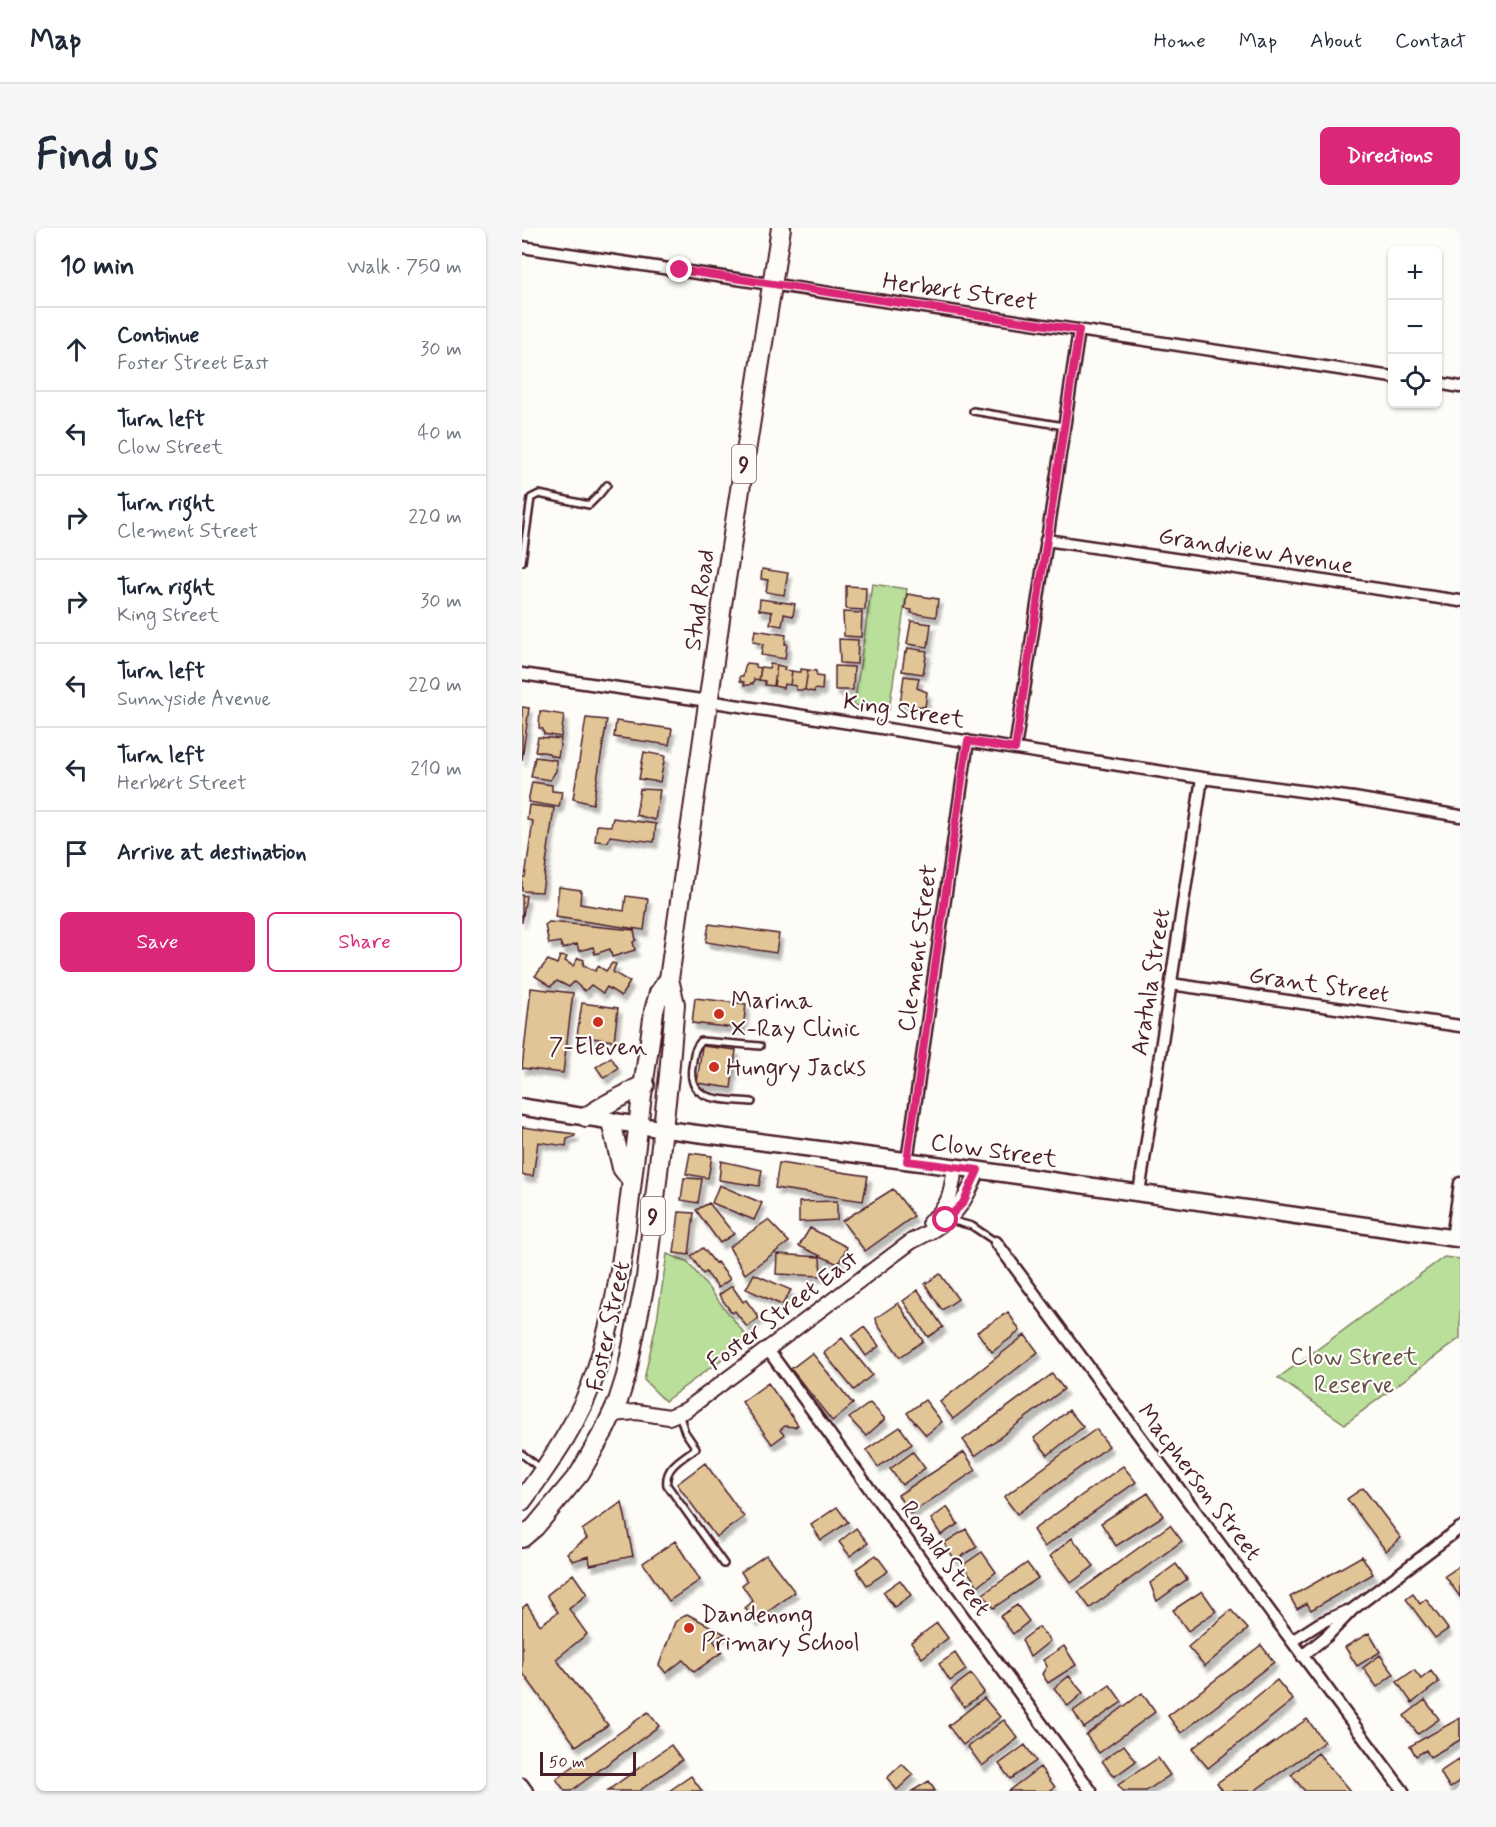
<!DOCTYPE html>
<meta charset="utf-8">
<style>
:root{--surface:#fff;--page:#f6f6f7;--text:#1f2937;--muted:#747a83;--line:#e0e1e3;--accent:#db2777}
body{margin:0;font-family:Mynerve,sans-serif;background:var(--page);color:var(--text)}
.controls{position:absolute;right:18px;top:18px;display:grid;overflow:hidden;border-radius:9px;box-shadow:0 2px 4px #0004}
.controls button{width:54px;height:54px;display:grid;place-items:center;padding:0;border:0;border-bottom:2px solid var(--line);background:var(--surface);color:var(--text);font:30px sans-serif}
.scale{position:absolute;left:18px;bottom:15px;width:96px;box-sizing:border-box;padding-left:6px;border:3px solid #4a1f2b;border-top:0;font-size:16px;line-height:21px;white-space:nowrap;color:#4a1f2b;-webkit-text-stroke:4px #fdfcf7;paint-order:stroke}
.stop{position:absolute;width:18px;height:18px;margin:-14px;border:4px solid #db2777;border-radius:50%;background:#fff}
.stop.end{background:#db2777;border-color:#fff;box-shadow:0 2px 6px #0008}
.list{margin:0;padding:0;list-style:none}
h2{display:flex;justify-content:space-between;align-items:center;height:78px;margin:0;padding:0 24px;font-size:26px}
h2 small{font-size:20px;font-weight:400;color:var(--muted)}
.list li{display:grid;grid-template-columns:39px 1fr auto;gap:18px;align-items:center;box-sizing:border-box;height:84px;padding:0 24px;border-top:2px solid var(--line)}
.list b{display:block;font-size:22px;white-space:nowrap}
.list p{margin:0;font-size:20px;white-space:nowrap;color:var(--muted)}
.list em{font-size:20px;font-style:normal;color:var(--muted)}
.actions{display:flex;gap:12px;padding:18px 24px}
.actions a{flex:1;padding:14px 0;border:2px solid var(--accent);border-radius:9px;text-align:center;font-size:21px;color:var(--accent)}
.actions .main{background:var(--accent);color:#fff}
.icon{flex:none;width:33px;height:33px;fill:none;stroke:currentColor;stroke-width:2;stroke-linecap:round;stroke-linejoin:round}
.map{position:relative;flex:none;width:938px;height:1563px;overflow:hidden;border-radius:9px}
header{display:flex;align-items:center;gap:36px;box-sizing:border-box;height:84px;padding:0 30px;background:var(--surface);border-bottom:2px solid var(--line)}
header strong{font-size:28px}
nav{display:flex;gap:33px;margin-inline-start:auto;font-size:21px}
.intro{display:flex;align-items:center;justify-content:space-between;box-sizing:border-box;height:144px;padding:0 36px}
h1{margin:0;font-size:42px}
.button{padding:15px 27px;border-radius:9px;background:var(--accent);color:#fff;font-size:21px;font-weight:700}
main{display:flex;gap:36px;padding:0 36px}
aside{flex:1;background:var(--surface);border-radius:9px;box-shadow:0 2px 4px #0004}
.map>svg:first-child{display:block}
</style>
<header>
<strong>Map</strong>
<nav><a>Home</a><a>Map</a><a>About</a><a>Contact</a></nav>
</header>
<div class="intro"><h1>Find us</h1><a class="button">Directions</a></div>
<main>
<aside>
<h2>10 min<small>Walk · 750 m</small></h2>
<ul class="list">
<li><svg class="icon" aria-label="ahead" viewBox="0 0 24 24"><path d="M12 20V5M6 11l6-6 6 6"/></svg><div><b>Continue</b><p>Foster Street East</p></div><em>30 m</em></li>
<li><svg class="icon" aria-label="left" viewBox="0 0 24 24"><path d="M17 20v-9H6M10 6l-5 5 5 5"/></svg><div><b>Turn left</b><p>Clow Street</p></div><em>40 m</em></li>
<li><svg class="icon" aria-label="right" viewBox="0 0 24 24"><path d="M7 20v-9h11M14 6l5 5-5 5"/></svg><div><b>Turn right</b><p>Clement Street</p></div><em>220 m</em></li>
<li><svg class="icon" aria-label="right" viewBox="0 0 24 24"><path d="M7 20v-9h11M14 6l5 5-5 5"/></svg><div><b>Turn right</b><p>King Street</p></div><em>30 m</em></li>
<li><svg class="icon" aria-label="left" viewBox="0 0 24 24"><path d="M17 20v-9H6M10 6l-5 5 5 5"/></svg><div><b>Turn left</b><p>Sunnyside Avenue</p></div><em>220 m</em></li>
<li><svg class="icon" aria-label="left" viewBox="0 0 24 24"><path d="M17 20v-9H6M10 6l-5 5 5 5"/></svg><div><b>Turn left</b><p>Herbert Street</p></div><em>210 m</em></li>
<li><svg class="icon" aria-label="arrive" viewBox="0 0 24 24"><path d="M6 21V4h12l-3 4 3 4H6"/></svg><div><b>Arrive at destination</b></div></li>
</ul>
<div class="actions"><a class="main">Save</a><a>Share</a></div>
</aside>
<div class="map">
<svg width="938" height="1563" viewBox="0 0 938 1563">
<defs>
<filter id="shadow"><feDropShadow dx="3.5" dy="6" stdDeviation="1.5" flood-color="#0004"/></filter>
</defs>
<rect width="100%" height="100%" fill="#fdfcf7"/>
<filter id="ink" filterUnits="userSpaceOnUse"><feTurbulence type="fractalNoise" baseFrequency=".0167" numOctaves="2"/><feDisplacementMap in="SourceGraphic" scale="12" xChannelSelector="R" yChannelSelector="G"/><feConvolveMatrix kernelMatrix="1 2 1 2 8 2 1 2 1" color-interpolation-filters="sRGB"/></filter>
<g filter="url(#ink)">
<path fill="#b9df9a" stroke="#827f62" stroke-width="1.5" d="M350,356L385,361L367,482L332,477Z
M145,1026L165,1033L227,1111L143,1173L122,1152L135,1092Z
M922,1029L938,1031V1110L823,1196L756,1150Z"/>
<path fill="#e1c596" stroke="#4a1f2b" stroke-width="1.5" filter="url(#shadow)" d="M240,341L266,345L262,367L244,364L246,352L239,351Z
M324,358L344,359L343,382L324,381Z
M385,366L416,371L414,389L389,385L390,382L383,381Z
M238,371L273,376L271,388L262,386L260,398L248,396L250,384L237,382Z
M321,384L340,385L339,409L322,408Z
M389,393L409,396L406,419L385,416Z
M233,402L264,407L263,416H265L263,431L239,427L241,416L231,414Z
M317,411L336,412L335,436L318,435Z
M386,420L405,423L401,446L380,443L383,424H385Z
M224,435L234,436V439L239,440L237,452L232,451L231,456L229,455L228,457H222V454L218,453V448H221Z
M248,436L255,437L252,458L243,457V453L237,452L239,439L247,440Z
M255,437L263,439L262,442L270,443L268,457L262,456L261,460L252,458Z
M313,438L332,439L331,462H313Z
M279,441L286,442L283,462H274V458L268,457L270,443L276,444H279Z
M286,442L294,443L295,448L301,449L300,462L293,461L292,464L283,462Z
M382,448L397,450L395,460L405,464L403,479L378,476Z
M0,479L7,480L0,533Z
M18,483L42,487L39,509L22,506L21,501L17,500Z
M64,490L85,492L71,576L51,571Z
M94,493L150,501L147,517L92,509Z
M16,509L39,511L36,529L28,527L27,525L13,523Z
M122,524L143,528L138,554L117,551Z
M13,529L34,532V543L28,552L9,549Z
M10,554L30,557V563L40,564L37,579L6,574Z
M118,561L138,562L133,592L114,587Z
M7,577L32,580L20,664L0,663V649H3L11,593L5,592Z
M91,590L134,596L132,614L88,608L86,614L73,613L75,597L89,598Z
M37,659L59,662L58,676L102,683L104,668L126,671L122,702L33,689Z
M0,667L4,668L0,695Z
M27,694L112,702L114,712L111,714L113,722L90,729L88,721L73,726L71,719L57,723L55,716L41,721L38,714L27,716L23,697Z
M187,696L257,706L254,725L184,714Z
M38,728L45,729L43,733L51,738L56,730L62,732L61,737L73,743L76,738L84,743L90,735L94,736L91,744L108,754L99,768L85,759L81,765L69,757L63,763L52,754L47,759L35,753L29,758L13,748L26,732L35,736Z
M9,760L51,765L41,845L0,840Z
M173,770L224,776L221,801L170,795Z
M60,775L96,780L92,813L55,808Z
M180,818L214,822L209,860L175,855Z
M89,829L96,840L82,850L74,839Z
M0,899L53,906V908L45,911L44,918L16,914L11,948L0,947Z
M168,925L190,928L186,950L164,946Z
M199,933L240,942L237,958L197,952Z
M257,935L346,948L341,973L253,960Z
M162,950L180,951L176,975L159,972Z
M197,957L240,975L232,992L190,975Z
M371,961L392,988L343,1023L320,993Z
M315,973V992L277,994V974Z
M187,975L212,1006L198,1015L174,982Z
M157,984L172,985L167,1027L152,1025Z
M246,992L267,1014L223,1046L207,1019Z
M288,1000L325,1019L316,1036L277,1018Z
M181,1020L193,1035L195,1034L208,1051L196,1060L184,1044L181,1046L169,1028Z
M255,1026L298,1029L299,1048L254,1046Z
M232,1046L269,1062L260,1077L224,1061Z
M418,1046L436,1071L420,1082L403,1056Z
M210,1058L221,1074L224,1072L237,1090L225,1099L213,1083L210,1085L197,1067Z
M396,1062L421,1099L406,1109L381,1073Z
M376,1075L401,1113L378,1129L355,1096L354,1090Z
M486,1084L498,1103L470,1124L455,1104Z
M342,1099L357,1118L344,1128L330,1108Z
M503,1107L516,1124L431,1191L418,1174Z
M320,1110L350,1147L332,1162L302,1125Z
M290,1125L331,1176L310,1193L269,1141Z
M530,1146L542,1161L453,1228L441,1212Z
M246,1155L276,1197L273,1199L263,1198L258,1202L262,1207L250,1216L220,1174Z
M403,1172L420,1194L404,1207L385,1185Z
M348,1175L363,1191L344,1208L327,1190Z
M547,1182L561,1199L526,1227L512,1210Z
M378,1199L390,1216L356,1239L344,1222Z
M574,1201L587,1218L495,1286L482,1269Z
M391,1224L403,1240L380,1257L368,1241Z
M442,1224L454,1242L388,1286L376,1267Z
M183,1235L222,1289L194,1309L155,1256Z
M601,1238L614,1254L522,1319L511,1302Z
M841,1260L879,1310L864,1323L825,1271Z
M626,1265L641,1288L594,1318L579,1295Z
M100,1274L111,1328L68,1337L67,1328L51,1333L45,1325L65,1310L60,1302Z
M315,1279L326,1294L299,1312L289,1297Z
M425,1279L436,1296L419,1307L409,1291Z
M648,1297L660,1313L568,1380L556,1364Z
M334,1300L346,1315L328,1328L317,1314Z
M444,1301L455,1319L433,1332L422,1315Z
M550,1310L572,1338L549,1355L528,1328Z
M153,1313L178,1352L147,1373L121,1335Z
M460,1324L474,1344L456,1358L441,1337Z
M244,1327L273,1364L233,1393L223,1380L231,1373L220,1357L225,1353L219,1344Z
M354,1327L366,1343L345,1357L334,1341Z
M840,1328L851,1346L789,1382L785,1375L775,1381L768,1369Z
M505,1335L516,1350L471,1380L461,1366Z
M654,1336L665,1351L635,1373L628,1355Z
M938,1338V1369L923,1348Z
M51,1346L65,1366L47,1381L65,1406L34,1431L86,1497L54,1518L0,1444V1380L5,1376L18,1397L36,1384L25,1367Z
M378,1352L389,1367L372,1379L361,1364Z
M680,1363L694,1383L666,1403L651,1382Z
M891,1366L898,1376L904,1371L926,1401L913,1410L884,1371Z
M495,1377L507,1393L491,1406L478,1388Z
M709,1382L726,1401L683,1438L666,1419Z
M165,1386L203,1406L191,1412L200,1424L172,1444L161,1432L144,1445L137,1437L153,1394Z
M415,1395L426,1410L400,1430L389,1414Z
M517,1399L528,1413L508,1429L500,1412Z
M847,1405L858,1424L835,1438L823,1419Z
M739,1417L752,1434L659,1505L646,1488Z
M542,1418L554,1437L526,1455L520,1446L525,1438L521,1432Z
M433,1425L444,1442L428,1453L417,1436Z
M858,1427L872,1446L855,1459L841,1440Z
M892,1442L899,1451L909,1443L917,1454L890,1475L875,1454Z
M449,1446L462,1464L442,1479L429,1461Z
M547,1448L561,1465L546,1478L532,1460Z
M755,1452L771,1472L686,1540L670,1521Z
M588,1457L600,1474L562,1500L551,1483Z
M620,1465L633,1484L577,1525L564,1507Z
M462,1470L478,1489L441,1517L426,1498Z
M903,1472L917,1491L896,1506L882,1488Z
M126,1484L137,1498L49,1563H43L34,1551Z
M938,1490V1512L908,1529L904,1522L894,1528L888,1518Z
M785,1491L802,1514L732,1563H701L695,1555Z
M482,1492L496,1510L460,1538L446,1519Z
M149,1517L160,1532L117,1563H85Z
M503,1517L514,1533L488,1551L477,1536Z
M602,1517L614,1533L592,1549L580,1533Z
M796,1525L828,1563H783L769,1547Z
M636,1530L648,1547L624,1563H601L596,1557Z
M937,1531L938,1534V1553L928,1560L918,1544Z
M380,1536L391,1547L375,1562L365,1550Z
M518,1539L533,1559L527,1563H486Z
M169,1548L180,1563H147Z
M407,1553L413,1563H390Z"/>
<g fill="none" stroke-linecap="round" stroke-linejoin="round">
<g stroke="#4a1f2b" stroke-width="10">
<path id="service" d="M451,183L542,198
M0,334L9,270L17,266L67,277L77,267L85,257
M230,874C204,871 165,876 170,839C172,827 171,822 179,813L238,818
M428,992L450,998L474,1014
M157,1186L163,1204L174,1220C161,1230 142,1239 145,1257L202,1336
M0,1226L20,1242"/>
</g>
<g stroke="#4a1f2b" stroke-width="15">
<path id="minor" d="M0,19L870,149
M916,155L938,159
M524,312L938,373
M0,446L186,473L680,550L832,570L938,588
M493,521L557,102
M649,756L938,798
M385,933L446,513
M617,965L680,550
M930,1010L938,955
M474,1014L881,1563
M246,1122L569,1563
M770,1413L798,1395L825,1383
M780,1428L805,1408L831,1381L938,1300
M0,1556L5,1563"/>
</g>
<g stroke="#4a1f2b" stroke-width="18">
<path id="tertiary" d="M408,994C429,977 429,965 433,939
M90,1186L115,1184L147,1189L164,1182L390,1013C428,995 441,981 456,942"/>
</g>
<g stroke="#4a1f2b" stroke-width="20">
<path id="secondary" d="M0,879L140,901L456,942L938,1011"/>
</g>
<g stroke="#4a1f2b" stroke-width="22">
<path id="trunk" d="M64,889C76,881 88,874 101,868C109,864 114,859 123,857
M89,894L100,940L110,953
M0,1273C29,1233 59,1191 74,1143C100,1065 106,982 116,901C120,861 127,822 132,783L137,765L147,751
M0,1310L13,1299L58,1245L83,1201L96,1173L104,1148L124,1050L147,847L153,776L147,751L200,377L259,0"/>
</g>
<use href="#service" stroke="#fdfcf7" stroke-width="5"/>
<use href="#minor" stroke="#fdfcf7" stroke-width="10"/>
<use href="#tertiary" stroke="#fdfcf7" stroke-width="14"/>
<use href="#secondary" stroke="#fdfcf7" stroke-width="15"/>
<use href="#trunk" stroke="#fdfcf7" stroke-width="18"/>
</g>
</g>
<g fill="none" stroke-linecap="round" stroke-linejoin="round" filter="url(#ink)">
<path stroke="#db2777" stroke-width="8" d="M158,42L557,102L493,521L446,513L443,531L385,933L456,942L441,975L424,992"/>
</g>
<g fill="#c8321e" stroke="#fdfcf7" stroke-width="2">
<circle cx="197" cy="786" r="6"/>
<circle cx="76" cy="794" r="6"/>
<circle cx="192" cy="839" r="6"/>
<circle cx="167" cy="1400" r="6"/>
</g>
<g text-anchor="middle" stroke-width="4.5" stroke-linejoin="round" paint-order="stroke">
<g fill="#fdfcf7" stroke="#806168" stroke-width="1.5">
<rect x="210" y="217" width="24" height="38" rx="4.5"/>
<rect x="119" y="969" width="24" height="38" rx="4.5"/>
</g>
<g font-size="22" font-weight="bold" fill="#4a1f2b">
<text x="222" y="244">9</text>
<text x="131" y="996">9</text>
</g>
<g font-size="24" fill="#4a1f2b" stroke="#fdfcf7">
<text transform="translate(438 63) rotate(8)" y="8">Herbert Street</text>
<text transform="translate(734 322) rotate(9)" y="8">Grandview Avenue</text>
<text transform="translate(177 372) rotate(-82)" y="8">Stud Road</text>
<text transform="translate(382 482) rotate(9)" y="8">King Street</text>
<text transform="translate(395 720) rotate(-82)" y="8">Clement Street</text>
<text transform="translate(628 754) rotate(-81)" y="8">Aratula Street</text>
<text transform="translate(797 756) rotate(8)" y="8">Grant Street</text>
<text transform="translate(472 922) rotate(8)" y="8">Clow Street</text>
<text transform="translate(260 1082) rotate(-37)" y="8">Foster Street East</text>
<text transform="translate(86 1098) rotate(-78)" y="8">Foster Street</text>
<text transform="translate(678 1254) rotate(53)" y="8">Macpherson Street</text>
<text transform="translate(424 1330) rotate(54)" y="8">Ronald Street</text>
</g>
<g font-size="24" fill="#4a1f2b" stroke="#fdfcf7" text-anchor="start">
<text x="209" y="780">Marina<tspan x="209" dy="28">X-Ray Clinic</tspan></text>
<text x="76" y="826" text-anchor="middle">7-Eleven</text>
<text x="204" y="847">Hungry Jacks</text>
<text x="179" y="1394">Dandenong<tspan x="179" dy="28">Primary School</tspan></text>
</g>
<g font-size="24" fill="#664f47" stroke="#fdfcf7">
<text x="832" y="1136">Clow Street<tspan x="832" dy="28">Reserve</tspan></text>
</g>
</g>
</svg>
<div class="controls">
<button>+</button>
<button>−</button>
<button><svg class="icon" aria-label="locate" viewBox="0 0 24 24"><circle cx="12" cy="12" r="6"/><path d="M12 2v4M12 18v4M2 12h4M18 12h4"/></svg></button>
</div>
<div class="scale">50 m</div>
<div class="stop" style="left:424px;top:992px"></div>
<div class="stop end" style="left:158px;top:42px"></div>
</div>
</main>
